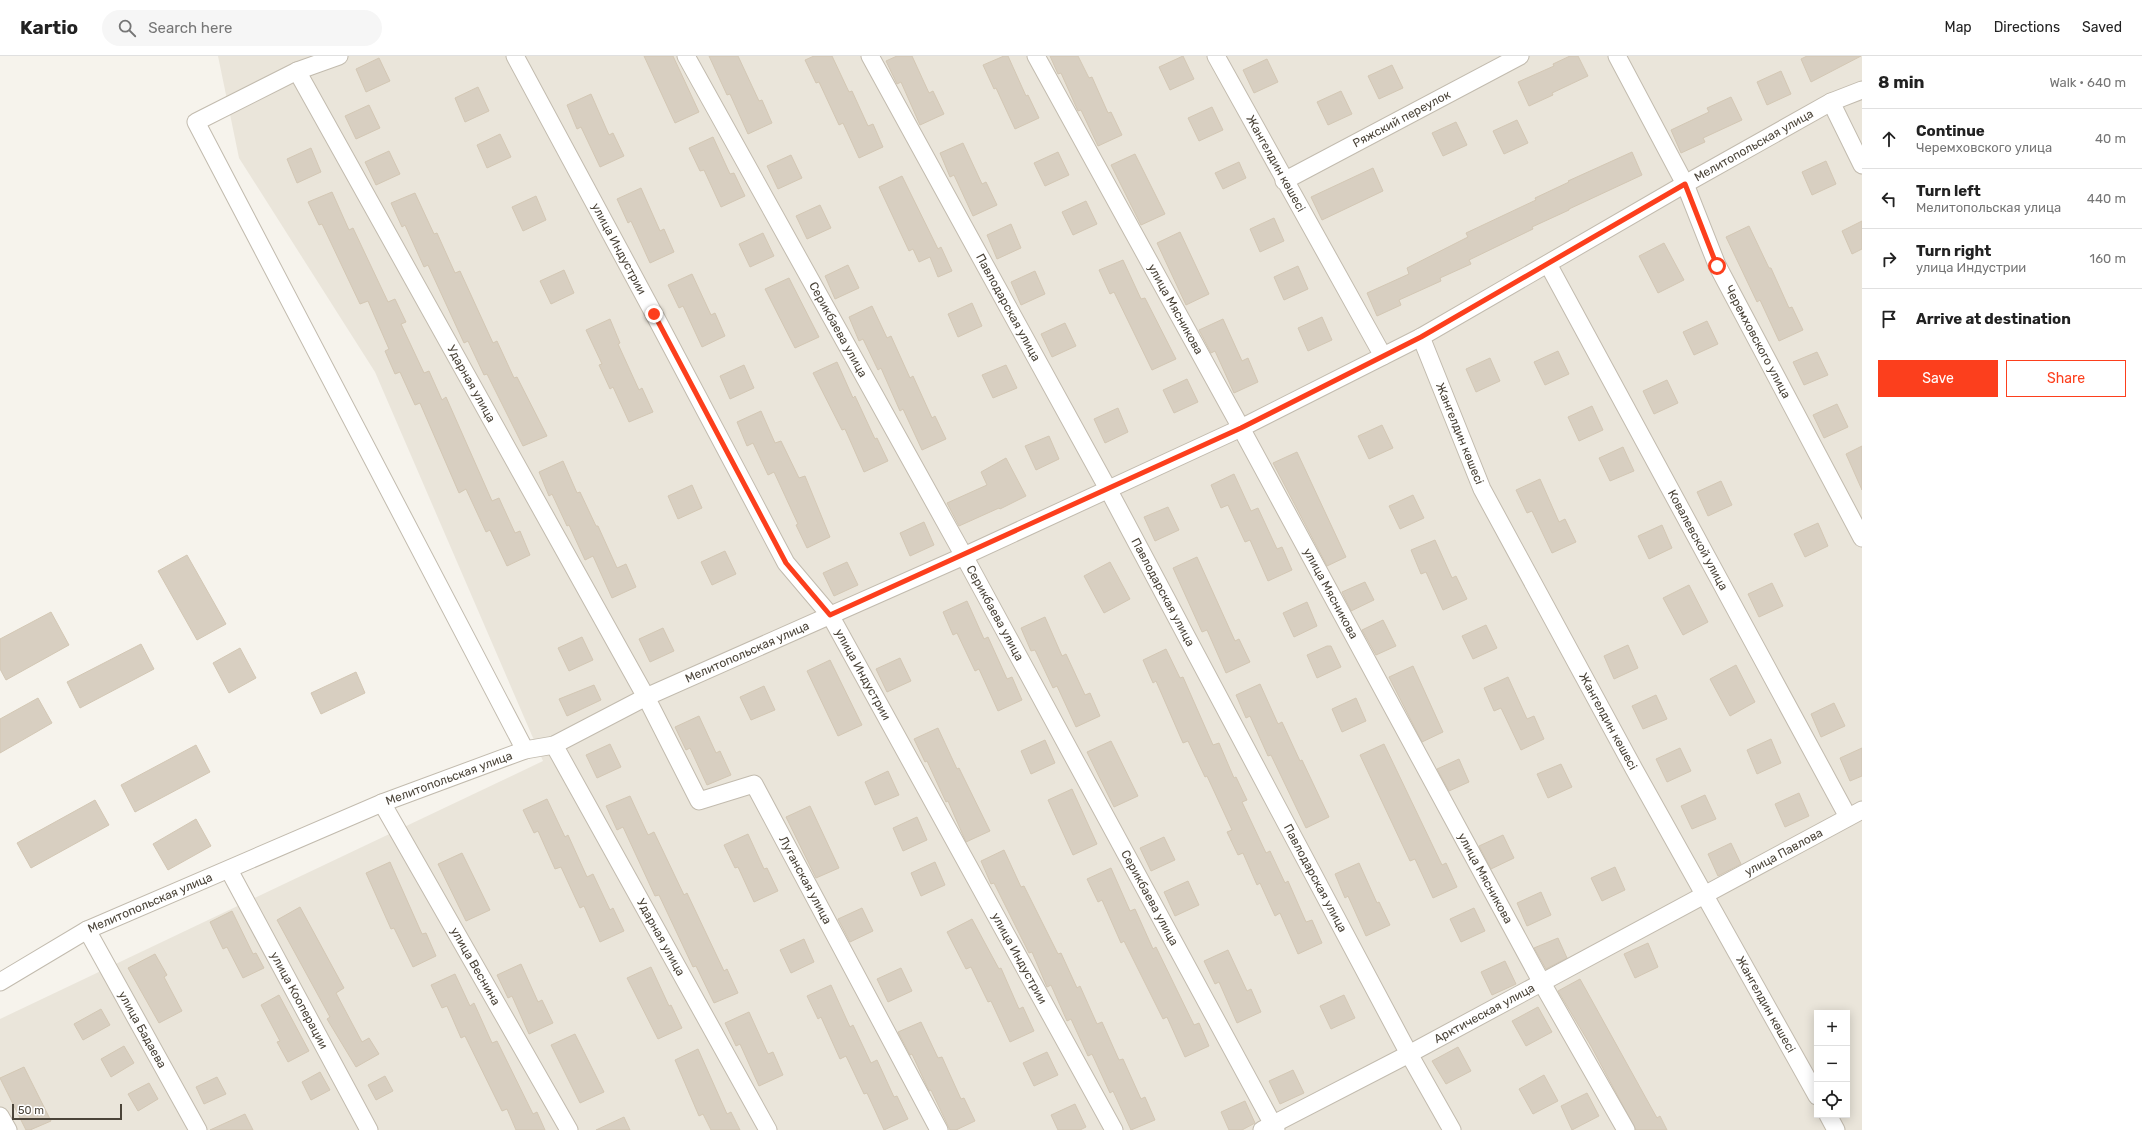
<!DOCTYPE html>
<meta charset="utf-8">
<style>
:root{--surface:#fff;--page:#f6f6f6;--text:#222;--muted:#767676;--line:#e0e0e0;--accent:#fc3f1d}
body{margin:0;font-family:Rubik,sans-serif;background:var(--page);color:var(--text)}
.controls{position:absolute;right:12px;bottom:12px;display:grid;overflow:hidden;border-radius:0px;box-shadow:0 2px 10px #0003}
.controls button{width:36px;height:36px;display:grid;place-items:center;padding:0;border:0;border-bottom:1px solid var(--line);background:var(--surface);color:var(--text);font:20px sans-serif}
.scale{position:absolute;left:12px;bottom:10px;width:110px;box-sizing:border-box;padding-left:4px;border:2px solid #4b4439;border-top:0;font-size:11px;line-height:14px;white-space:nowrap;color:#4b4439;-webkit-text-stroke:3px #fff;paint-order:stroke}
.stop{position:absolute;width:12px;height:12px;margin:-9px;border:3px solid #fc3f1d;border-radius:50%;background:#fff}
.stop.end{background:#fc3f1d;border-color:#fff;box-shadow:0 1px 4px #0008}
.list{margin:0;padding:0;list-style:none}
h2{display:flex;justify-content:space-between;align-items:center;height:52px;margin:0;padding:0 16px;font-size:17px}
h2 small{font-size:13px;font-weight:400;color:var(--muted)}
.list li{display:grid;grid-template-columns:26px 1fr auto;gap:12px;align-items:center;box-sizing:border-box;height:60px;padding:0 16px;border-top:1px solid var(--line)}
.list b{display:block;font-size:15px;white-space:nowrap}
.list p{margin:0;font-size:13px;white-space:nowrap;color:var(--muted)}
.list em{font-size:13px;font-style:normal;color:var(--muted)}
.actions{display:flex;gap:8px;padding:12px 16px}
.actions a{flex:1;padding:9px 0;border:1px solid var(--accent);border-radius:0px;text-align:center;font-size:14px;color:var(--accent)}
.actions .main{background:var(--accent);color:#fff}
.icon{flex:none;width:22px;height:22px;fill:none;stroke:currentColor;stroke-width:2;stroke-linecap:round;stroke-linejoin:round}
.map{position:relative;flex:none;width:1862px;height:1074px;overflow:hidden}
header{display:flex;align-items:center;gap:24px;box-sizing:border-box;height:56px;padding:0 20px;background:var(--surface);border-bottom:1px solid var(--line)}
header strong{font-size:19px}
nav{display:flex;gap:22px;margin-inline-start:auto;font-size:14px}
.search{width:280px;height:36px;background:var(--page);display:flex;align-items:center;gap:10px;box-sizing:border-box;padding:0 14px;border-radius:22px;color:var(--muted);font-size:15px}
main{display:flex}
aside{flex:1;background:var(--surface)}
.map>svg:first-child{display:block}
</style>
<header>
<strong>Kartio</strong>
<div class="search"><svg class="icon" aria-label="search" viewBox="0 0 24 24"><circle cx="10" cy="10" r="6"/><path d="M15 15l6 6"/></svg>Search here</div>
<nav><a>Map</a><a>Directions</a><a>Saved</a></nav>
</header>
<main>
<div class="map">
<svg width="1862" height="1074" viewBox="0 0 1862 1074">
<rect width="100%" height="100%" fill="#f6f3ec"/>
<path fill="#eae5da" fill-rule="evenodd" d="M218,0H1862V1074H0V963L543,705L375,316L239,102ZM1817,957H1847V1059H1817Z"/>
<path fill="#d8cfc1" stroke="#d3c7b4" d="M644,0H673L699,56L675,67Z
M709,0H738L759,45L762,44L772,67L748,78L730,38L727,39Z
M814,0H832L849,36L852,35L868,70L873,68L883,91L859,102L843,67L839,69L819,26L816,27L805,4Z
M897,0H912L929,37L933,35L944,58L920,69L901,26L897,28L886,5Z
M1004,0H1008L1026,40L1028,39L1039,62L1015,73L996,32L994,33L983,9Z
M1050,0H1078L1089,22L1092,21L1108,57L1111,56L1122,79L1098,90L1081,54L1078,55L1061,17L1058,18Z
M1183,0L1194,23L1170,34L1159,11Z
M1570,0H1578L1588,20L1552,37L1553,39L1529,50L1518,26L1554,10L1553,8Z
M1807,0H1861L1811,26L1801,3Z
M379,2L390,25L366,36L356,13Z
M1267,3L1278,26L1254,37L1243,14Z
M1392,9L1403,32L1379,43L1368,20Z
M1781,15L1791,38L1767,49L1757,26Z
M478,31L489,55L465,66L455,42Z
M1341,35L1352,58L1328,69L1317,46Z
M591,38L609,79L613,77L624,100L600,111L581,71L577,73L567,49Z
M1731,41L1742,64L1703,82L1705,86L1681,97L1671,74L1709,56L1707,52Z
M369,49L380,72L356,83L345,60Z
M1212,51L1223,74L1199,85L1188,62Z
M1517,64L1528,87L1504,98L1493,75Z
M1456,66L1467,89L1443,100L1432,77Z
M500,78L511,101L487,112L477,89Z
M713,81L730,118L734,117L745,140L721,151L704,114L700,115L689,92Z
M963,87L982,128L986,126L997,149L973,160L954,119L950,121L940,97Z
M311,92L321,116L297,127L287,103Z
M389,95L400,118L376,129L365,106Z
M1058,96L1069,119L1045,130L1034,107Z
M1632,96L1642,119L1569,153V154L1532,171L1533,173L1469,204L1471,208L1440,222L1441,225L1399,244L1401,249L1377,260L1367,237L1409,218L1407,212L1468,181L1466,177L1536,144L1535,142L1569,126L1568,125Z
M1135,98L1165,158L1141,169L1111,109Z
M791,99L802,122L778,133L767,110Z
M1826,105L1836,128L1812,139L1802,116Z
M1239,106L1246,122L1223,133L1215,117Z
M1373,112L1383,135L1322,164L1311,141Z
M902,120L938,193L941,191L952,215L938,221L930,201L919,206L913,193L909,195L879,131Z
M641,132L660,175L664,173L674,196L650,207L631,165L628,167L617,143Z
M332,136L349,174L353,172L388,246L395,243L406,266L401,268L424,317L429,315L442,344L446,341L492,445L499,442L515,477L520,475L530,499L507,510L490,474L486,476L466,433L459,437L420,347L415,349L400,316L395,318L385,295L389,293L368,245L360,248L322,168L319,169L308,146Z
M415,137L434,178L437,177L455,217L460,215L493,287L497,285L514,322L517,321L547,380L523,390L487,318L484,319L468,285L464,287L428,209L424,211L405,169L402,171L391,147Z
M536,140L546,164L523,175L512,151Z
M1086,145L1097,168L1073,179L1062,156Z
M820,149L831,172L807,183L796,160Z
M1274,162L1284,185L1260,196L1250,173Z
M1862,165V193L1852,198L1842,175Z
M1011,168L1021,192L997,203L987,179Z
M1749,170L1769,212H1771L1789,252L1792,251L1803,274L1779,285L1760,244L1757,246L1726,181Z
M1180,176L1209,238L1186,249L1157,187Z
M763,177L774,200L750,211L739,188Z
M1664,187L1684,224L1658,237L1639,200Z
M1123,204L1141,243L1145,242L1176,303L1152,314L1114,236L1110,238L1099,214Z
M848,209L859,232L835,243L825,220Z
M1298,210L1308,233L1284,244L1274,221Z
M564,214L574,237L551,248L540,225Z
M1035,215L1045,238L1021,249L1011,226Z
M692,218L711,259L715,257L725,280L702,291L683,250L679,252L668,229Z
M789,222L819,281L795,292L765,233Z
M972,247L982,270L958,281L948,258Z
M872,250L887,282L891,280L910,322L913,320L932,362L935,360L946,383L922,394L903,353L900,355L881,312L878,314L863,283L859,285L849,261Z
M1322,261L1332,284L1308,295L1298,272Z
M610,263L620,287L618,288L639,334L642,332L653,356L629,366L613,331L610,333L599,309L602,308L586,274Z
M1223,263L1242,305L1248,302L1258,326L1234,337L1215,295L1211,297L1199,274Z
M1707,265L1718,288L1694,299L1683,276Z
M1065,267L1076,290L1052,301L1041,278Z
M1558,295L1569,318L1545,329L1534,306Z
M1817,296L1828,319L1804,329L1793,306Z
M1490,302L1500,325L1476,336L1466,313Z
M837,306L853,342L855,340L875,383L877,382L888,405L864,416L845,373L842,374L813,317Z
M744,309L754,332L730,343L720,320Z
M1006,309L1017,332L993,342L982,319Z
M1187,323L1198,346L1174,357L1163,334Z
M1667,324L1678,347L1654,358L1643,335Z
M1837,348L1848,371L1824,382L1813,359Z
M1592,350L1603,374L1579,385L1568,361Z
M1118,352L1128,376L1105,387L1094,363Z
M761,355L775,387L781,385L799,422L805,420L830,481L807,492L796,469L798,468L774,416L768,419L753,387L747,390L737,366Z
M1382,369L1393,392L1369,403L1358,380Z
M1049,380L1059,403L1036,414L1025,390Z
M1862,390V434L1846,398Z
M1623,391L1634,415L1610,425L1599,402Z
M1297,396L1346,501L1327,510L1273,407Z
M1006,402L1026,440L1000,453L999,452L959,470L947,447L987,429L981,416Z
M563,405L577,437L580,436L596,470H598L617,512L626,508L636,531L612,542L593,500L585,504L569,469L567,470L552,438L549,440L539,416Z
M1234,418L1251,455L1258,452L1277,493L1282,491L1292,514L1268,525L1250,484L1245,486L1228,449L1221,452L1211,429Z
M1540,423L1559,466L1565,463L1576,486L1552,497L1532,455L1527,457L1516,434Z
M1721,425L1732,449L1708,460L1697,436Z
M692,429L702,452L678,463L668,440Z
M1413,439L1424,462L1400,473L1389,450Z
M1168,451L1179,474L1155,485L1144,461Z
M924,466L934,489L910,500L900,477Z
M1818,467L1828,490L1805,501L1794,478Z
M1662,469L1672,492L1649,503L1638,480Z
M1435,484L1452,522L1456,520L1467,543L1443,554L1426,516L1421,518L1411,494Z
M725,495L736,518L712,529L701,506Z
M187,499L226,568L197,584L158,515Z
M1197,501L1235,585L1239,583L1250,606L1226,617L1207,574L1202,576L1173,512Z
M847,506L858,529L834,540L823,517Z
M1110,506L1130,543L1104,557L1084,520Z
M1365,526L1374,544L1351,555L1342,536Z
M1772,527L1783,550L1759,561L1748,538Z
M1689,529L1708,566L1683,579L1663,542Z
M967,545L984,583L988,581L1007,623L1012,621L1022,644L998,655L979,613L975,615L957,577L953,579L943,556Z
M1307,546L1317,570L1294,581L1283,557Z
M51,556L69,589L6,624L0,613V583Z
M1045,561L1062,600L1066,598L1085,639L1090,637L1100,660L1076,671L1057,630L1053,632L1035,594L1031,595L1021,572Z
M1383,564L1396,590L1376,599L1362,574Z
M1486,569L1497,592L1473,603L1462,580Z
M663,572L674,595L650,606L639,583Z
M582,581L593,604L569,615L558,592Z
M141,588L154,613L80,652L67,626Z
M1628,589L1638,612L1614,623L1604,600Z
M1327,590H1331L1341,611L1317,622L1307,599Z
M240,592L256,622L229,637L213,607Z
M1166,593L1180,622L1183,621L1213,689L1219,687L1234,722L1236,721L1247,744L1242,746L1266,797L1270,795L1285,827L1288,825L1306,866L1312,864L1322,887L1298,898L1280,857L1275,860L1260,827L1257,829L1243,797L1238,799L1227,776L1232,774L1207,720L1205,721L1188,685L1183,687L1156,625L1153,627L1143,604Z
M900,602L911,625L887,636L876,613Z
M830,604L862,669L838,680L807,615Z
M1736,609L1755,646L1730,660L1710,623Z
M1413,610L1443,676L1422,686L1389,621Z
M356,616L365,637L321,658L311,637Z
M1508,621L1527,663L1534,660L1544,683L1521,694L1501,652L1494,655L1484,632Z
M1260,628L1278,668L1282,666L1300,705L1302,704L1329,761L1306,772L1271,699L1268,700L1250,660L1246,662L1236,639Z
M594,629L601,644L567,660L559,643Z
M764,630L775,654L751,664L740,641Z
M1656,639L1667,663L1643,673L1632,650Z
M38,642L52,667L0,697V663Z
M1356,642L1366,665L1342,676L1332,653Z
M1834,647L1845,670L1821,681L1811,658Z
M699,660L716,697L720,695L731,719L707,729L690,692L686,694L675,671Z
M938,672L957,713L959,712L990,775L966,786L948,745L946,746L927,705L925,706L914,683Z
M1771,683L1781,707L1757,718L1747,694Z
M1045,684L1055,707L1031,718L1021,695Z
M1111,685L1138,740L1114,751L1087,696Z
M610,688L621,711L597,722L586,699Z
M1384,688L1442,809L1446,807L1457,831L1433,842L1415,803L1410,805L1360,699Z
M196,689L210,716L135,756L121,729Z
M1680,692L1691,715L1667,726L1656,703Z
M1862,692V720L1850,725L1840,702Z
M1459,703L1469,726L1449,735L1437,713Z
M1561,708L1572,731L1548,742L1537,718Z
M888,715L899,739L875,749L865,726Z
M1072,733L1097,788L1073,799L1048,744Z
M1799,737L1809,760L1785,771L1775,748Z
M1705,739L1716,763L1692,773L1681,750Z
M630,740L648,779L654,776L684,839L687,837L724,915L727,913L738,937L714,947L696,910L693,911L659,839L655,840L623,771L617,774L606,750Z
M547,743L565,781L568,779L587,821L593,818L610,854L613,852L624,875L600,886L584,850L580,852L561,811L555,813L538,775L534,777L523,754Z
M95,744L109,769L31,812L17,787Z
M810,750L839,812L816,822L786,761Z
M917,761L927,784L903,795L893,772Z
M196,763L211,790L168,814L153,788Z
M748,778L764,813L767,812L778,835L754,846L738,811L735,812L724,789Z
M1503,779L1514,802L1491,813L1479,790Z
M1164,781L1175,804L1151,815L1140,792Z
M1731,787L1741,808L1718,820L1708,798Z
M1004,794L1021,831L1024,830L1058,898L1061,897L1077,932L1080,930L1097,968L1102,966L1119,1004L1123,1003L1141,1043L1145,1041L1155,1064L1131,1074L1113,1035L1110,1037L1092,998L1088,1000L1071,963L1067,965L1051,929L1047,931L1032,896L1029,897L994,827L991,828L981,805Z
M462,797L490,854L466,865L438,808Z
M390,806L422,878L426,877L436,900L413,911L394,872L391,873L366,817Z
M935,806L945,829L921,840L911,817Z
M1359,807L1377,847L1379,846L1390,869L1366,880L1348,840L1345,842L1335,818Z
M1615,811L1625,834L1602,845L1591,822Z
M1111,812L1130,855L1135,853L1153,893L1156,891L1194,969L1199,967L1209,990L1185,1001L1167,961L1163,963L1124,885L1121,887L1102,844L1098,846L1087,823Z
M1188,825L1199,849L1175,860L1164,836Z
M1541,836L1551,859L1527,870L1517,847Z
M300,851L344,932L336,937L362,986L369,982L379,998L356,1011L327,963L330,961L277,864Z
M862,852L873,875L850,886L838,863Z
M1474,852L1485,875L1461,886L1450,863Z
M232,855L253,898L256,897L264,912L243,922L227,891L223,893L210,866Z
M972,863L999,913L1001,912L1019,953L1023,951L1034,975L1010,986L991,945L988,946L971,911L966,913L947,876Z
M1558,882L1567,902L1546,913L1534,892Z
M804,883L814,906L791,917L780,894Z
M1648,887L1658,911L1635,922L1624,898Z
M1228,894L1247,935L1251,933L1261,956L1237,967L1219,926L1215,928L1204,905Z
M155,898L167,919L164,921L182,955L159,967L128,912Z
M1505,905L1516,928L1492,939L1481,916Z
M521,908L538,946L542,944L553,967L529,978L512,940L508,942L497,919Z
M651,911L669,950L671,949L682,972L658,983L627,922Z
M901,912L912,935L888,946L877,923Z
M455,918L470,950L474,947L492,987L497,985L533,1058L537,1056L545,1074H516L507,1053L502,1055L465,980L461,982L447,950L442,952L431,929Z
M1580,923L1657,1062L1660,1060L1667,1074H1636L1591,990L1558,935Z
M831,929L850,971L853,969L871,1007L877,1004L894,1041L897,1040L908,1063L884,1074L867,1037L864,1038L846,1000L840,1003L821,961L818,963L807,940Z
M279,939L309,995L288,1006L277,986L280,985L261,949Z
M1344,939L1355,962L1331,973L1320,950Z
M1538,951L1552,976L1526,990L1512,965Z
M101,953L110,969L83,984L74,968Z
M749,956L768,998L773,996L783,1019L759,1030L740,988L736,990L725,967Z
M921,966L938,1002L942,1001L961,1043L964,1042L975,1065L956,1074H950L931,1034L929,1035L912,998L910,999L898,976Z
M575,978L604,1036L580,1047L551,989Z
M124,990L134,1007L111,1021L101,1003Z
M1458,991L1471,1015L1446,1028L1432,1005Z
M698,993L727,1058L731,1056L740,1074H711L703,1058L699,1060L675,1004Z
M1047,996L1058,1019L1034,1030L1023,1007Z
M24,1011L51,1065L30,1074H26L0,1022Z
M1293,1014L1304,1037L1280,1048L1269,1025Z
M320,1016L330,1034L311,1044L302,1026Z
M1544,1019L1558,1045L1533,1058L1519,1033Z
M385,1020L393,1035L376,1044L368,1029Z
M217,1021L226,1038L204,1048L196,1031Z
M149,1027L158,1043L138,1055L128,1038Z
M1587,1037L1599,1060L1572,1074L1561,1050Z
M1245,1045L1255,1067L1242,1074H1229L1221,1056Z
M1075,1048L1086,1071L1080,1074H1058L1051,1059Z
M245,1058L253,1074H210Z
M624,1061L630,1074H596Z"/>
<g fill="none" stroke-linecap="round" stroke-linejoin="round">
<g stroke="#c2bbae" stroke-width="19">
<g id="minor">
<path d="M339,0L297,15L196,66L525,694"/>
<path id="s1" d="M515,0L654,258L786,507L830,559L1114,1074"/>
<path id="s2" d="M686,0L964,500L1276,1074"/>
<path id="s3" d="M870,0L1108,433L1409,998L1452,1074"/>
<path id="s4" d="M1036,0L1241,372L1542,927L1626,1074"/>
<path id="s5" d="M1216,0L1383,300"/>
<path id="s6" d="M1617,0L1685,128L1717,209L1862,482"/>
<path id="s7" d="M297,15L646,641L699,745L754,728L939,1074"/>
<path d="M1831,46L1862,109"/>
<path id="s8" d="M1284,125L1520,0"/>
<path id="s9" d="M1548,208L1848,761"/>
<path id="s10" d="M1421,281L1482,433L1634,713L1817,1040"/>
<path id="s11" d="M554,689L768,1074"/>
<path id="s12" d="M382,747L569,1074"/>
<path id="s13" d="M229,814L369,1074"/>
<path id="s14" d="M87,874L198,1074"/>
<path id="s15" d="M0,926L87,874L382,747L525,694L554,689L646,641L964,500L1241,372L1421,281L1685,128L1831,46L1862,34"/>
<path d="M1828,1059L1836,1074"/>
<path d="M0,1060L8,1074"/>
<path id="s16" d="M1262,1074L1409,998L1862,754"/>
</g>
</g>
<use href="#minor" stroke="#fff" stroke-width="17"/>
</g>
<g fill="none" stroke-linecap="round" stroke-linejoin="round">
<path stroke="#fc3f1d" stroke-width="5" d="M654,258L786,507L830,559L1241,372L1421,281L1685,128L1717,210"/>
</g>
<g text-anchor="middle" stroke-width="3" stroke-linejoin="round" paint-order="stroke">
<g font-size="12" fill="#4b4439" stroke="#fff">
<text dy="4" stroke="none"><textPath href="#s8" startOffset="133">Ряжский переулок</textPath></text>
<text dy="4" stroke="none"><textPath href="#s15" startOffset="1947">Мелитопольская улица</textPath></text>
<text dy="4" stroke="none"><textPath href="#s5" startOffset="123">Жангелдин көшесі</textPath></text>
<text dy="4" stroke="none"><textPath href="#s1" startOffset="219">улица Индустрии</textPath></text>
<text dy="4" stroke="none"><textPath href="#s3" startOffset="287">Павлодарская улица</textPath></text>
<text dy="4" stroke="none"><textPath href="#s4" startOffset="289">улица Мясникова</textPath></text>
<text dy="4" stroke="none"><textPath href="#s2" startOffset="313">Серикбаева улица</textPath></text>
<text dy="4" stroke="none"><textPath href="#s6" startOffset="319">Черемховского улица</textPath></text>
<text dy="4" stroke="none"><textPath href="#s7" startOffset="358">Ударная улица</textPath></text>
<text dy="4" stroke="none"><textPath href="#s10" startOffset="104">Жангелдин көшесі</textPath></text>
<text dy="4" stroke="none"><textPath href="#s9" startOffset="314">Ковалевской улица</textPath></text>
<text dy="4" stroke="none"><textPath href="#s3" startOffset="611">Павлодарская улица</textPath></text>
<text dy="4" stroke="none"><textPath href="#s4" startOffset="613">улица Мясникова</textPath></text>
<text dy="4" stroke="none"><textPath href="#s2" startOffset="637">Серикбаева улица</textPath></text>
<text dy="4" stroke="none"><textPath href="#s15" startOffset="819">Мелитопольская улица</textPath></text>
<text dy="4" stroke="none"><textPath href="#s1" startOffset="711">улица Индустрии</textPath></text>
<text dy="4" stroke="none"><textPath href="#s10" startOffset="428">Жангелдин көшесі</textPath></text>
<text dy="4" stroke="none"><textPath href="#s15" startOffset="494">Мелитопольская улица</textPath></text>
<text dy="4" stroke="none"><textPath href="#s16" startOffset="591">улица Павлова</textPath></text>
<text dy="4" stroke="none"><textPath href="#s3" startOffset="935">Павлодарская улица</textPath></text>
<text dy="4" stroke="none"><textPath href="#s4" startOffset="937">улица Мясникова</textPath></text>
<text dy="4" stroke="none"><textPath href="#s7" startOffset="1000">Луганская улица</textPath></text>
<text dy="4" stroke="none"><textPath href="#s2" startOffset="961">Серикбаева улица</textPath></text>
<text dy="4" stroke="none"><textPath href="#s15" startOffset="170">Мелитопольская улица</textPath></text>
<text dy="4" stroke="none"><textPath href="#s11" startOffset="220">Ударная улица</textPath></text>
<text dy="4" stroke="none"><textPath href="#s1" startOffset="1035">улица Индустрии</textPath></text>
<text dy="4" stroke="none"><textPath href="#s12" startOffset="188">улица Веснина</textPath></text>
<text dy="4" stroke="none"><textPath href="#s13" startOffset="148">улица Кооперации</textPath></text>
<text dy="4" stroke="none"><textPath href="#s10" startOffset="752">Жангелдин көшесі</textPath></text>
<text dy="4" stroke="none"><textPath href="#s16" startOffset="251">Арктическая улица</textPath></text>
<text dy="4" stroke="none"><textPath href="#s14" startOffset="114">улица Бадаева</textPath></text>
</g>
</g>
</svg>
<div class="controls">
<button>+</button>
<button>−</button>
<button><svg class="icon" aria-label="locate" viewBox="0 0 24 24"><circle cx="12" cy="12" r="6"/><path d="M12 2v4M12 18v4M2 12h4M18 12h4"/></svg></button>
</div>
<div class="scale">50 m</div>
<div class="stop" style="left:1717px;top:210px"></div>
<div class="stop end" style="left:654px;top:258px"></div>
</div>
<aside>
<h2>8 min<small>Walk · 640 m</small></h2>
<ul class="list">
<li><svg class="icon" aria-label="ahead" viewBox="0 0 24 24"><path d="M12 20V5M6 11l6-6 6 6"/></svg><div><b>Continue</b><p>Черемховского улица</p></div><em>40 m</em></li>
<li><svg class="icon" aria-label="left" viewBox="0 0 24 24"><path d="M17 20v-9H6M10 6l-5 5 5 5"/></svg><div><b>Turn left</b><p>Мелитопольская улица</p></div><em>440 m</em></li>
<li><svg class="icon" aria-label="right" viewBox="0 0 24 24"><path d="M7 20v-9h11M14 6l5 5-5 5"/></svg><div><b>Turn right</b><p>улица Индустрии</p></div><em>160 m</em></li>
<li><svg class="icon" aria-label="arrive" viewBox="0 0 24 24"><path d="M6 21V4h12l-3 4 3 4H6"/></svg><div><b>Arrive at destination</b></div></li>
</ul>
<div class="actions"><a class="main">Save</a><a>Share</a></div>
</aside>
</main>
